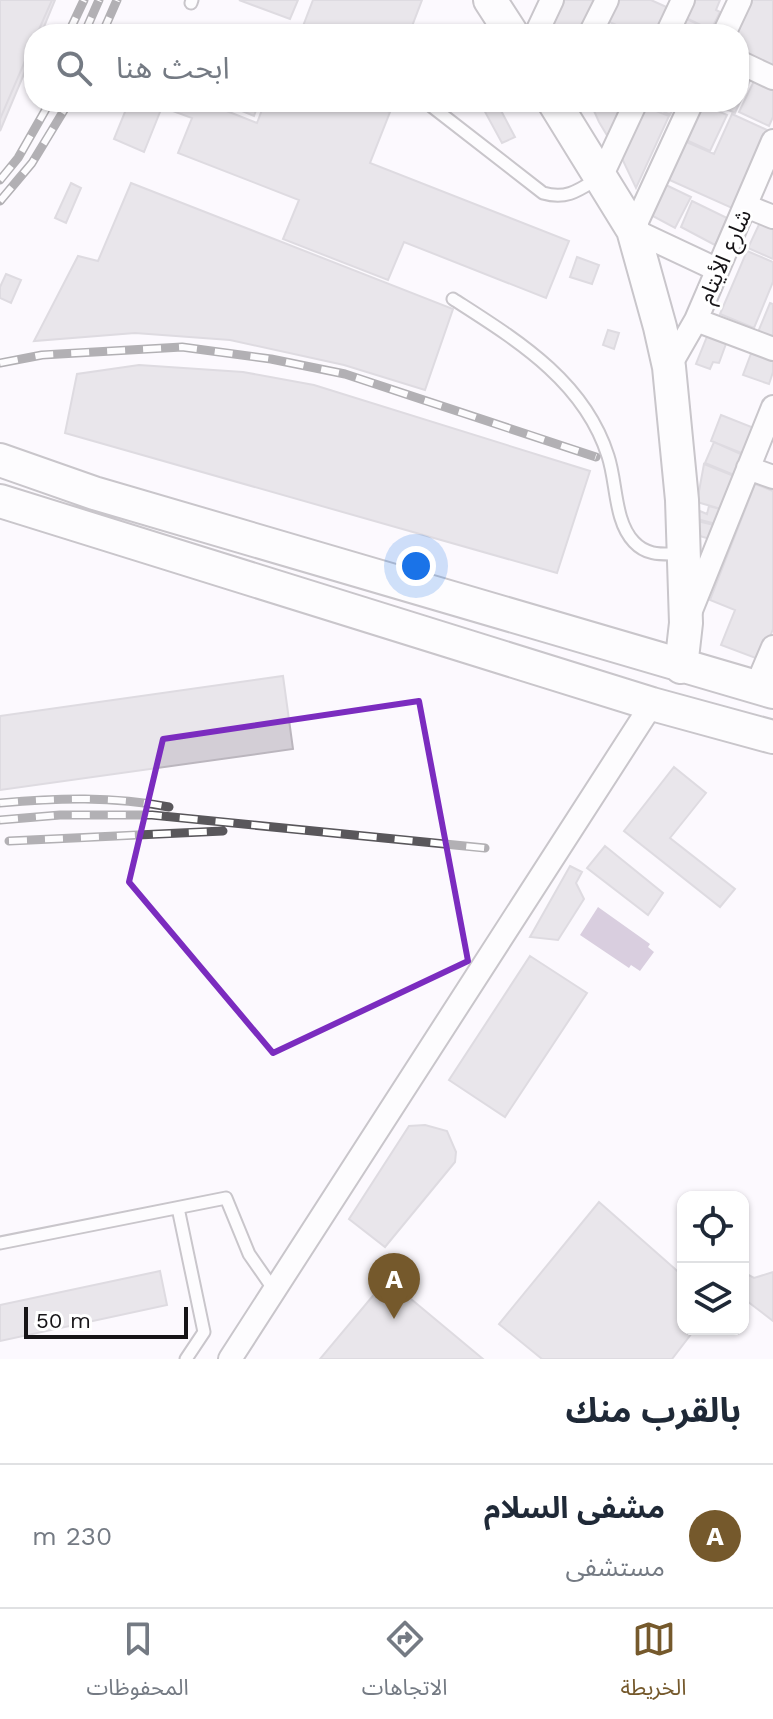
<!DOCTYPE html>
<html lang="ar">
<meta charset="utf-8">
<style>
:root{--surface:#fff;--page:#f6f6f7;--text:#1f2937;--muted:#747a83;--line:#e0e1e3;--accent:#75592c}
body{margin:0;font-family:"Work Sans","Noto Sans Arabic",sans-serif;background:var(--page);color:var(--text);direction:rtl}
.controls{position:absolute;right:24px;bottom:24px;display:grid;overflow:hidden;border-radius:16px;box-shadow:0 2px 6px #0004}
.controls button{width:72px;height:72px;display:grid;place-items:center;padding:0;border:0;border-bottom:2px solid var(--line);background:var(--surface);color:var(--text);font:40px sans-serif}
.scale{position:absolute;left:24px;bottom:20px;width:164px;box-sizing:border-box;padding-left:8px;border:4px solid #161417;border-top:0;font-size:22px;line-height:28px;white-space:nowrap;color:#161417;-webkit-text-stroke:6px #fff;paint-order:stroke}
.you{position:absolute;left:416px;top:566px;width:28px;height:28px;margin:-20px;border:6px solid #fff;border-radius:50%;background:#1a73e8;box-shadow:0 0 0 12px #1a73e833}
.badge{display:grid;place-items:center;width:52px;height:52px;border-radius:50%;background:var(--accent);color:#fff;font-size:26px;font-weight:700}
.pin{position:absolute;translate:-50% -66px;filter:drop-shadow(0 2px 4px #0008)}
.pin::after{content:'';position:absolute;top:42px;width:28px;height:24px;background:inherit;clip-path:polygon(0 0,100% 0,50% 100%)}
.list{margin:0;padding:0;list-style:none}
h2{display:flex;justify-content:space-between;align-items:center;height:104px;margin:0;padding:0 32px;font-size:34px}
h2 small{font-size:26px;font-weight:400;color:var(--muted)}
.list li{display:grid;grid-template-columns:52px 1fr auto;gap:24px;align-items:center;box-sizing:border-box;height:144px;padding:0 32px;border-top:2px solid var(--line)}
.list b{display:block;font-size:30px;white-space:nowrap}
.list p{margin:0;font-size:26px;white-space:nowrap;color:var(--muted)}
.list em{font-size:26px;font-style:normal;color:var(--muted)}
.icon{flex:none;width:44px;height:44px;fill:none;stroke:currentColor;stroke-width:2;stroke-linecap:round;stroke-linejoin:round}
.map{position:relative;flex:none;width:773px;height:1359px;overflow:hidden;direction:ltr}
.search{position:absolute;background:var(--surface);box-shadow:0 2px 6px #0004;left:24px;right:24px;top:24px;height:88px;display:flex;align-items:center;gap:20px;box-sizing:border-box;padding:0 28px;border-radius:32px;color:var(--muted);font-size:30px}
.sheet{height:248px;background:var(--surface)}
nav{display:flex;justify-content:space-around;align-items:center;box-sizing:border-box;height:112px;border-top:2px solid var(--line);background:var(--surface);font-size:22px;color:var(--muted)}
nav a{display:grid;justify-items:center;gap:4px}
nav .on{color:var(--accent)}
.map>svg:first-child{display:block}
</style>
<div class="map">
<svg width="773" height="1359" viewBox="0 0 773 1359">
<rect width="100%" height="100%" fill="#fcf9fe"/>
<path fill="#af9aba" d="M598,907L650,944L648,947L654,952L640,971L631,965L629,968L580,935Z"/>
<path fill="#d3ced6" stroke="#bbb6be" stroke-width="2" d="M0,0H55L41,34H34V50L0,131Z
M0,0H52L37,34H34V40L0,119Z
M239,0H298L290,19Z
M313,0H422L409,34H300Z
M560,0H598L582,34H547Z
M614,0H651L673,10L656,34H636L605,20Z
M689,0H720L716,10L720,12L711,30L682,16Z
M747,0H773V69L739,54V34H731Z
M682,17L709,29L707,34H674Z
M739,73L751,78L735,113L710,102H739Z
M754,81L773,90V117L769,126L739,112Z
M129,102H204L257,123L265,102H364L390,112L370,163L569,241L546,298L404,242L388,280L283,239L299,200L178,153L192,118L162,107L144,152L114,139Z
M220,102H259L254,116Z
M590,102H622L608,137L599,122Z
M645,102H676L670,115Z
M497,103L515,137L502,143L484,110Z
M700,103L727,115L710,151L684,139Z
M641,105L669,116L636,188L618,150Z
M732,114L767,130L732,208L665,178L682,140L714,154Z
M71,183L81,188L66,223L55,218Z
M131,183L453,309L425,390L344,365L230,340L135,333L34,341L78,256L98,261Z
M666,185L691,197L675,228L651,215Z
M692,201L727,218L715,245L681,227Z
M762,218L773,223V259L748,248Z
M747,251L773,262V282L754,328L720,314Z
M577,257L599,265L592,284L570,277Z
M6,274L21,280L11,303L0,298V287Z
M770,303L773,304V338L758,332Z
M608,330L619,333L614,349L603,345Z
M708,334L727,341L719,363L713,362L710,369L696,364Z
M752,351L773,359V372L769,384L743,375Z
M139,365L243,372L314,385L590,471L557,573L65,433L77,374Z
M721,415L754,428L744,454L711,441Z
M714,442L743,455L734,475L705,463Z
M704,464L734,476L721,509L697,502Z
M755,484L773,491V629L761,660L721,645L735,610L710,600Z
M709,506L720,509L716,524L697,519L700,511L707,514Z
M697,521L714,525L710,539L693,534Z
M283,676L293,749L0,790V716Z
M674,767L706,793L670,838L735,889L720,907L624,831Z
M605,846L663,893L648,915L587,868Z
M570,866L582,872L576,883L584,899L558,940L530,937Z
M530,956L587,993L505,1117L449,1080Z
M425,1125L447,1131L456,1152L455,1162L385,1247L349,1219L409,1126Z
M599,1202L683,1276V1329H695L672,1359H542L499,1324Z
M160,1271L167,1305L0,1341V1305Z
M743,1272L754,1278L773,1272V1321L743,1298Z
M387,1279L483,1359H320Z"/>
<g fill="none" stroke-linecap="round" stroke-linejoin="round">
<g stroke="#8c878e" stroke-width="15">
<path id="lane" d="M191,3L192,0
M426,102L543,193C567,200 579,190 600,177
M453,299C515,339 584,380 608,456C617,483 614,521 634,542C647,556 662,554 679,554
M178,1208L204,1332L186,1359
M0,1243L226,1198L249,1254L274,1290"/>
</g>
<g stroke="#8c878e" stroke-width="26">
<path id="street" d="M536,34L552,0
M590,34L607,0
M667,34L683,0
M724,34L740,0
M739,62L773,78
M692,102L633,230L716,269
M601,177L636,102
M746,206L773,217
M696,320L773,349
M669,367L696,320L773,141
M748,468L773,477
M690,613L773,407
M756,687L773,647
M230,1359L652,704"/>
</g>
<g stroke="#8c878e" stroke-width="36">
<path id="secondary" d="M490,0L512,34
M554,102L633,230L660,327L669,367L682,500L686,623L681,667
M0,460L94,493L773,692
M0,501L652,704L773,737"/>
</g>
<use href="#lane" stroke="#fff" stroke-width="11"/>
<use href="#street" stroke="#fff" stroke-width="22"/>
<use href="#secondary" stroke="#fff" stroke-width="32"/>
<g stroke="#59575b" stroke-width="9">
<path id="rail" d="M68,34L84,0
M84,34L99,0
M102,34L117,0
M0,180L18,158L50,102
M0,201L32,163L69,102
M0,363L42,355L182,347L271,359L345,374L596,457
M0,803C57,798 113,796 169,807
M0,820L60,815H152L485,848
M9,841L223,831"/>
</g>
<use href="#rail" stroke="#fff" stroke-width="6" stroke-dasharray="18" stroke-linecap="butt"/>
</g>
<path d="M0 0H773V1359H0ZM419,701L468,961L273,1053L129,882L163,739Z" fill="#fcf9fe" fill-opacity=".55" fill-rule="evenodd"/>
<path fill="none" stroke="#7b2cbf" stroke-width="6" stroke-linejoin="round" d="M419,701L468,961L273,1053L129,882L163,739Z"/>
<g text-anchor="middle" stroke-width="6" stroke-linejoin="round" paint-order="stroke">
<g font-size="22" fill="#161417" stroke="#fff">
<text transform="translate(724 256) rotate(-66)" y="8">شارع الأيتام</text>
</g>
</g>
</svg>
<div class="controls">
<button><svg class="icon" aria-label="locate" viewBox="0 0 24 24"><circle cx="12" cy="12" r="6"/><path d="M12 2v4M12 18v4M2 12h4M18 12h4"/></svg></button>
<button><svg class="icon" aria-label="layers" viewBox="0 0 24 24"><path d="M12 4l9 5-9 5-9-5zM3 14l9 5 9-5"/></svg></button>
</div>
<div class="scale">50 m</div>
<div class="you"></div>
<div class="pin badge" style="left:394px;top:1319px">A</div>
<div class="search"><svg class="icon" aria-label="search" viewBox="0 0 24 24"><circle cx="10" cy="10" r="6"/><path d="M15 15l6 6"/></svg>ابحث هنا</div>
</div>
<section class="sheet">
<h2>بالقرب منك<small></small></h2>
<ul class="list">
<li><span class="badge">A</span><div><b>مشفى السلام</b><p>مستشفى</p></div><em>230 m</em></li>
</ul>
</section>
<nav>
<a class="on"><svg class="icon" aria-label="map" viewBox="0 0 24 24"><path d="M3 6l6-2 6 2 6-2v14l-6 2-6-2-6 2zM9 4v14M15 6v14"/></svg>الخريطة</a>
<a><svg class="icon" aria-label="directions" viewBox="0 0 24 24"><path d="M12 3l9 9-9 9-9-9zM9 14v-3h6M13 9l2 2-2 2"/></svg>الاتجاهات</a>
<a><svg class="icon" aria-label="saved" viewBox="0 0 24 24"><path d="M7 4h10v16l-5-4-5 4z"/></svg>المحفوظات</a>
</nav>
